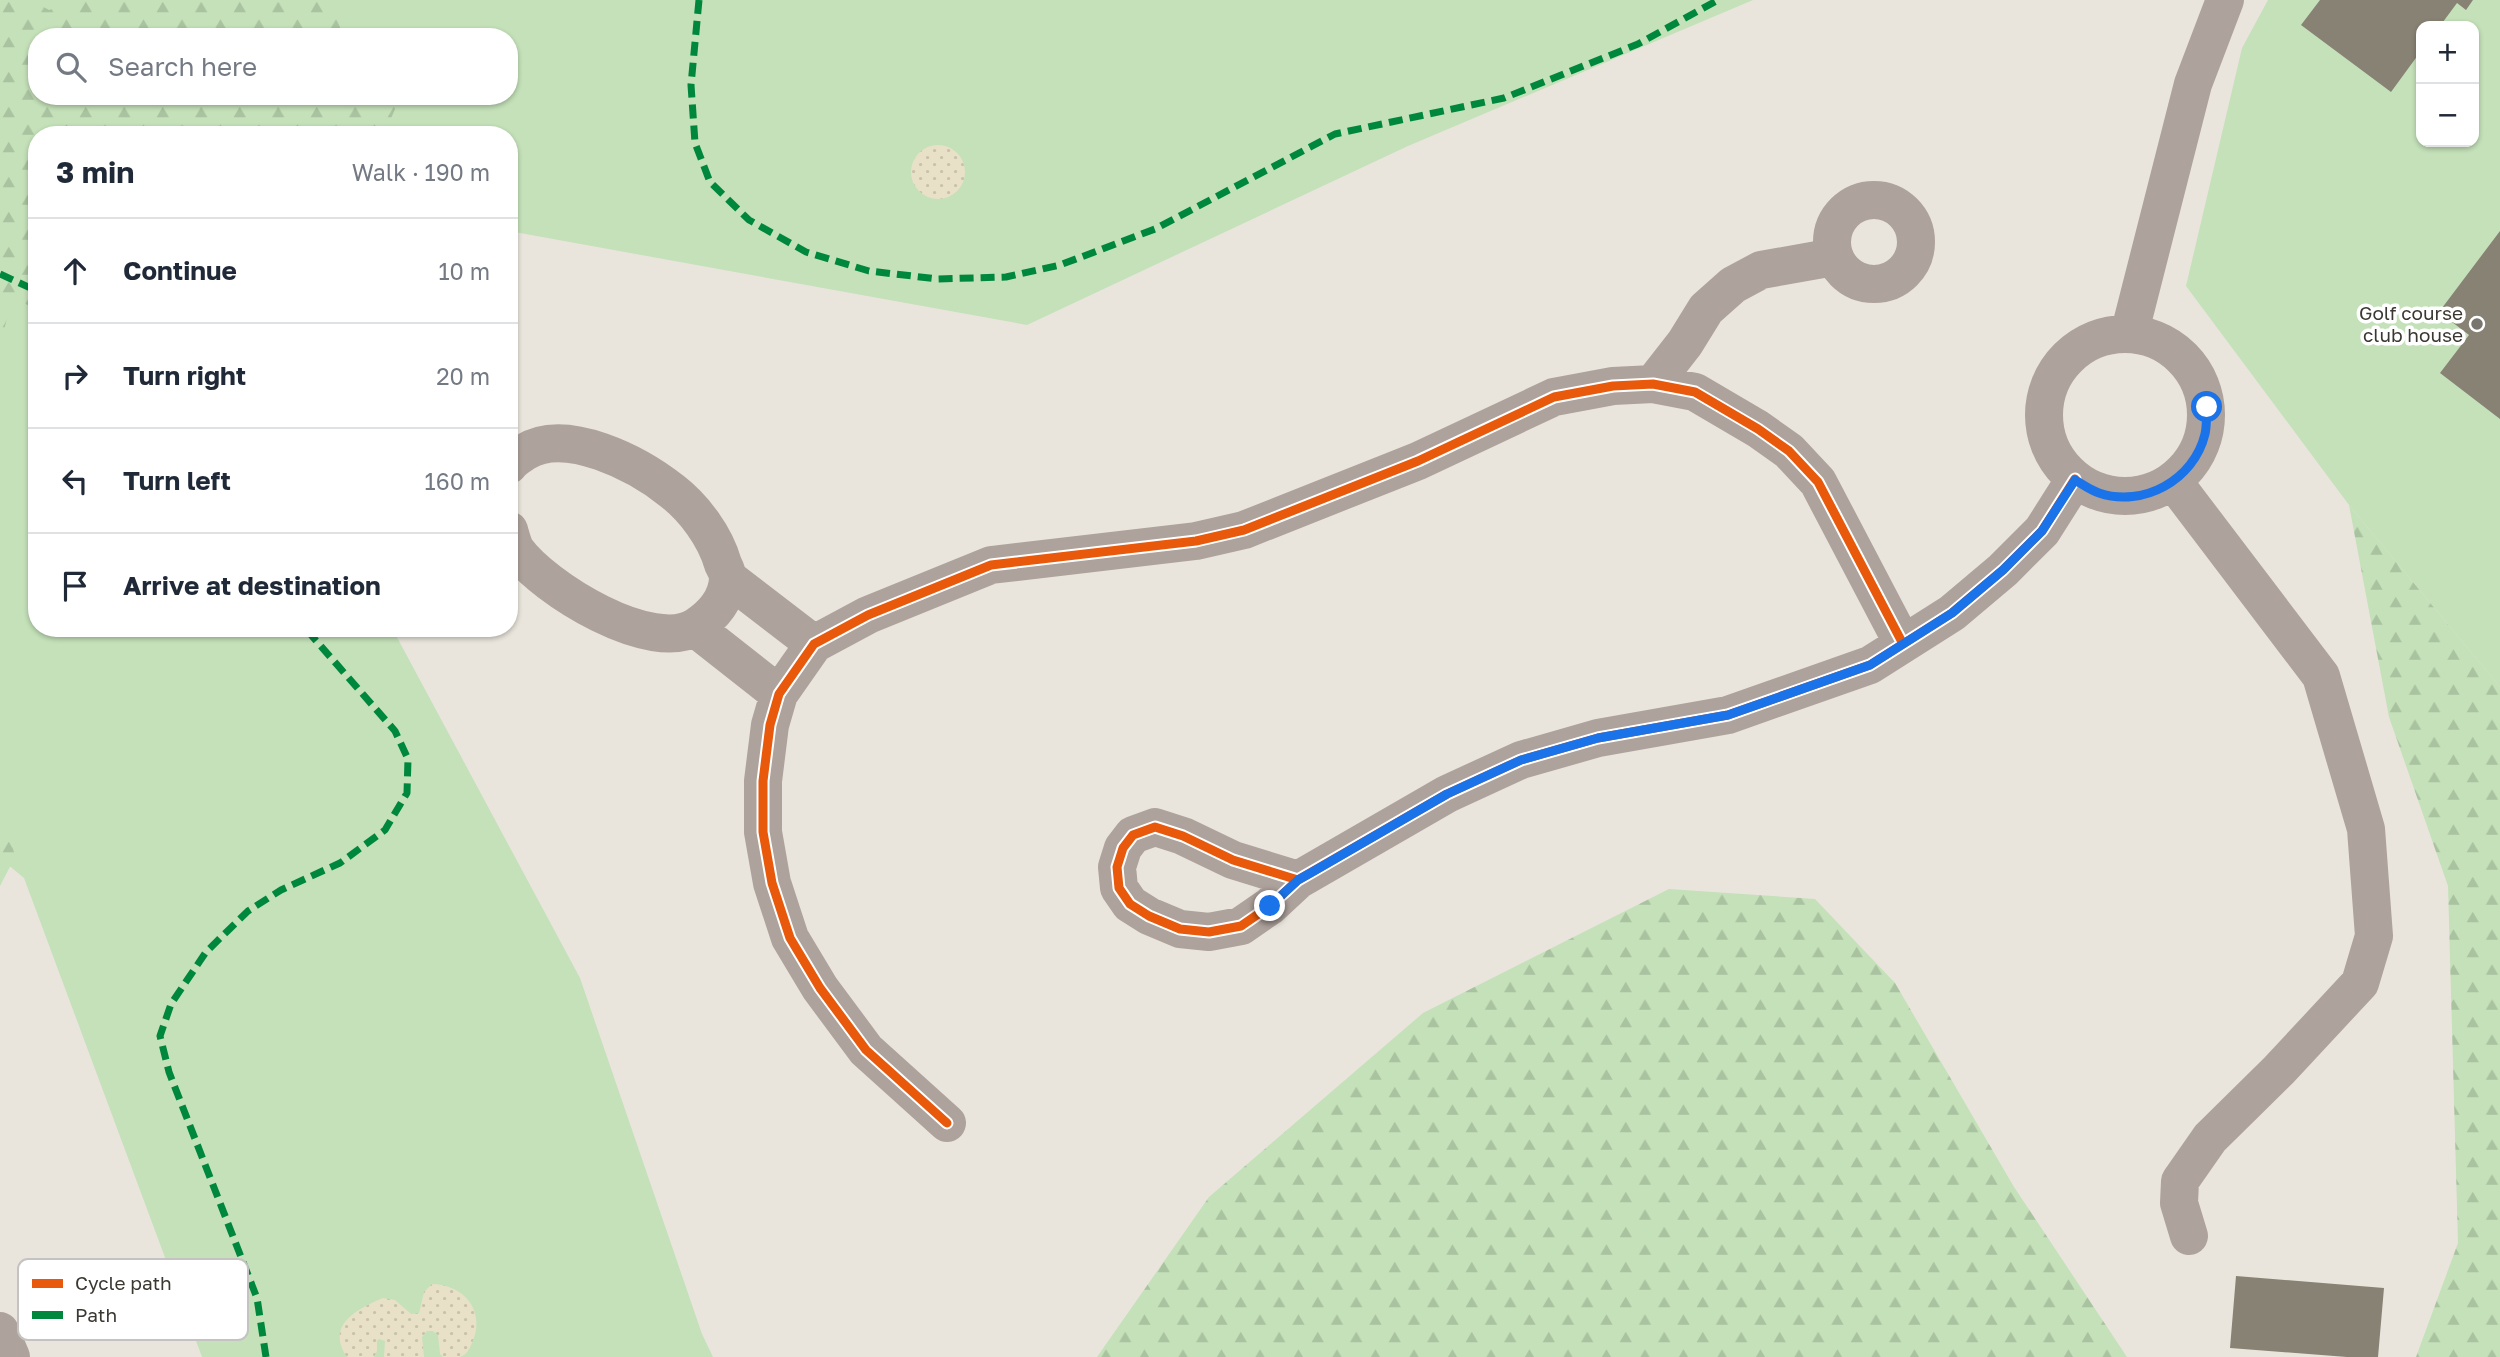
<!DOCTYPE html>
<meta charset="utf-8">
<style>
:root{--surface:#fff;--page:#f6f6f7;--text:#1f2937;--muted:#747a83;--line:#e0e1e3}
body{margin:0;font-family:"Golos Text",sans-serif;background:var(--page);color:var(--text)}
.controls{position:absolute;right:21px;top:21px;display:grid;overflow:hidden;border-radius:14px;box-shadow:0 2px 5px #0004}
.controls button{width:63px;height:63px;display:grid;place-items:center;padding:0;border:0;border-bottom:2px solid var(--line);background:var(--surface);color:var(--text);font:35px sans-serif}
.stop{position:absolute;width:21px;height:21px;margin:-16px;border:5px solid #1a73e8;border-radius:50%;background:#fff}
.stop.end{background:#1a73e8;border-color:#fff;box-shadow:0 2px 7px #0008}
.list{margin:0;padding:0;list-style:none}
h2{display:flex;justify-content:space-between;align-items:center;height:91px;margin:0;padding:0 28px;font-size:30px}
h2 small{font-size:23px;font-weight:400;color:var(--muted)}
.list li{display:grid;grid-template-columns:46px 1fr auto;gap:21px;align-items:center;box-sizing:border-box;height:105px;padding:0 28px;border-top:2px solid var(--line)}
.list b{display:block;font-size:26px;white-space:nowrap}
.list em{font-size:23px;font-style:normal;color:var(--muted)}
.icon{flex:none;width:38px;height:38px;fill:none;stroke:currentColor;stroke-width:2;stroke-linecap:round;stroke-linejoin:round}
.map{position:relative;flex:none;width:2500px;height:1357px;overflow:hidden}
.search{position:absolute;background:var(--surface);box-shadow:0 2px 5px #0004;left:28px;top:28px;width:490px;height:77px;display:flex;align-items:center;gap:18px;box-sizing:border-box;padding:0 24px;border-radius:28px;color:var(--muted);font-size:26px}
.panel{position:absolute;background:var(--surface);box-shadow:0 2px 5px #0004;left:28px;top:126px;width:490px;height:511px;border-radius:28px}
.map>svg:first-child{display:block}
</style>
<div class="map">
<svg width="2500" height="1357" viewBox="0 0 2500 1357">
<defs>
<pattern id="forest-firs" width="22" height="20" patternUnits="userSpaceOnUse" patternTransform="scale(1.75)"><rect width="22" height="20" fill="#c4e1b9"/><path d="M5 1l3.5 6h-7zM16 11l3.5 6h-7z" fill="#a9c2a0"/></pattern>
<pattern id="sand-dots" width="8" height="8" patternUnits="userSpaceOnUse" patternTransform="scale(1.75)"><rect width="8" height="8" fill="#e8e1c8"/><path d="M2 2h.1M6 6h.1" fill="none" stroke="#c8c2ac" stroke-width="1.8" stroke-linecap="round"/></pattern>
</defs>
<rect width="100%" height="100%" fill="#e9e5dc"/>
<path fill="#c4e1b9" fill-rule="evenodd" d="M0,0H1753L1408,146L1027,325L509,231V135H37V628H392L580,978L702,1334L713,1357H202L24,878L0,858ZM37,37H509V96H37Z
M2268,0H2500V687L2349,505L2186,286L2242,48ZM2421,26H2474V142H2421Z"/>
<path fill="url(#forest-firs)" d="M0,0H31L49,10L80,0H329L344,37H37V96H396L398,102L384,135H37V311L13,296L0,345Z
M2349,505L2500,687V1357H2416L2458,1243L2448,886L2389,717Z
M0,815L8,825L15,857L0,886Z
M1669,889L1815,899L1895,983L2014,1187L2127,1357H1097L1209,1197L1423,1013Z"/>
<path fill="url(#sand-dots)" d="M911 172a27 27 0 1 1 54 0a27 27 0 1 1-54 0Z
M432,1284C466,1285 487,1313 471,1345C469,1350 466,1355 460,1357C456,1357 448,1357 443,1357L440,1354L438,1335L433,1331H427L422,1337L424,1357H384L385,1341L379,1339L377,1341V1351L374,1357H347C325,1325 357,1309 383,1298L395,1300L411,1314L419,1313L424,1292Z"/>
<path fill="#888274" d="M2320,0H2473L2466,10L2457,3L2440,26H2421V51L2391,92L2301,25Z
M2500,231V419L2440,373L2469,335L2439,312Z
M2236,1276L2384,1288L2378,1357H2347L2230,1348Z"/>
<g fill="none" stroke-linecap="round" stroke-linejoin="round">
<path stroke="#aea29c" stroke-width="38" d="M1832 242a42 42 0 1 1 84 0a42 42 0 1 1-84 0Z
M2130,331L2193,84L2225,0
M2044 415a81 81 0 1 1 162 0a81 81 0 1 1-162 0Z
M1653,384L1685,343L1706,309L1733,285L1761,270L1834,257
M509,465C513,459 519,456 525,452C566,426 638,464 672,491C694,508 715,536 723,564C725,568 728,574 728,579C727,599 713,615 697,626C653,656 543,588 516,550C513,545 511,537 509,530
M2173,481L2321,676L2366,829L2374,936L2360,983L2279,1070L2210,1138L2180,1181L2179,1203L2189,1236
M728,578L814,644
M695,628L779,694
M1298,880L1233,860L1183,836L1155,827L1133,835L1123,848L1117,867L1119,888L1130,904L1149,916L1180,929L1209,932L1241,926L1270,906L1298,880L1447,794L1521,760L1598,738L1728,715L1870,665L1952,613L2003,570L2042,531L2075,479
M947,1123L866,1050L820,988L790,938L772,883L763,832V781L770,725L779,694L814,644L868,615L991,565L1196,541L1244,530L1418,461L1554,397L1613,386L1653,384L1695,392L1758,429L1789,451L1818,482L1903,644
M0,1331L11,1357"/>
<path stroke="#00873e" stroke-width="7" stroke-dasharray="14 7" stroke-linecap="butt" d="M699,0L691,85L695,143L710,182L749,220L806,252L869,271L938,279L1006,277L1060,265L1155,229L1335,134L1504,98L1638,44L1718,0
M0,274L37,291
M266,1357L257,1298L169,1072L160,1036L171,1004L206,952L248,911L281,890L340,863L385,830L407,793L408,759L395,731L305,628"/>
<g stroke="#fff" stroke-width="13">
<path id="cycleway" d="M1298,880L1233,860L1183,836L1155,827L1133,835L1123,848L1117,867L1119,888L1130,904L1149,916L1180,929L1209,932L1241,926L1270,906L1298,880L1447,794L1521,760L1598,738L1728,715L1870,665L1952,613L2003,570L2042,531L2075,479
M947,1123L866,1050L820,988L790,938L772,883L763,832V781L770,725L779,694L814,644L868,615L991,565L1196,541L1244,530L1418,461L1554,397L1613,386L1653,384L1695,392L1758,429L1789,451L1818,482L1903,644"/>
</g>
<use href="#cycleway" stroke="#e8590c" stroke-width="9"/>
</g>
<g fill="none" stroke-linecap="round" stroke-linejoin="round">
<path stroke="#1a73e8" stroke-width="9" d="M1270,906L1298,880L1314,871L1447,794L1521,760L1598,738L1728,715L1870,665L1952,613L2003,570L2042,531L2075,480C2082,484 2090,490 2099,493C2143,508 2194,480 2205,434C2207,426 2206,416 2207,407"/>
</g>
<circle fill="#78756e" stroke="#fff" stroke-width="2.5" cx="2477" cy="324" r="7"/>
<g text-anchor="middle" stroke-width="7" stroke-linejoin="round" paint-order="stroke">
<g font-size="19" fill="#3b3832" stroke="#fff" text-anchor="end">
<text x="2463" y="320">Golf course<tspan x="2463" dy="22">club house</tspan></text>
</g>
</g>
<rect x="18" y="1259" width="230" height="81" rx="10" fill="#fff" stroke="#c4c3c2" stroke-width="2"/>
<rect x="32" y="1279" width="31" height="9" fill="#e8590c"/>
<rect x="32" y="1311" width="31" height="8" fill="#00873e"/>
<g font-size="19" fill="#3b3832">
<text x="75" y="1290">Cycle path</text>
<text x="75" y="1322">Path</text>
</g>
</svg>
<div class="controls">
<button>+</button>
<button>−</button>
</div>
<div class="stop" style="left:2207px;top:407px"></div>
<div class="stop end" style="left:1270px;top:906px"></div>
<div class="search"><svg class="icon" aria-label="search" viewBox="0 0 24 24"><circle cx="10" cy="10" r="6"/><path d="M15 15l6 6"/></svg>Search here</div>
<section class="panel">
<h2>3 min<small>Walk · 190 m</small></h2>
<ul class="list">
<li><svg class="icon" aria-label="ahead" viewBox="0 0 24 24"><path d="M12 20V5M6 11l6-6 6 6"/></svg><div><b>Continue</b></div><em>10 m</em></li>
<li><svg class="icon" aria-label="right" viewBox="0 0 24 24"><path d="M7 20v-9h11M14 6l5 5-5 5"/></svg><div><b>Turn right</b></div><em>20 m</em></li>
<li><svg class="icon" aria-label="left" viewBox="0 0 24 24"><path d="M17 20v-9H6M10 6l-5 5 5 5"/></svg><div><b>Turn left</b></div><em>160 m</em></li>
<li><svg class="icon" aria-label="arrive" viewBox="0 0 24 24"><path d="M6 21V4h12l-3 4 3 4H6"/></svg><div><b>Arrive at destination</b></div></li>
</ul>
</section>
</div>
